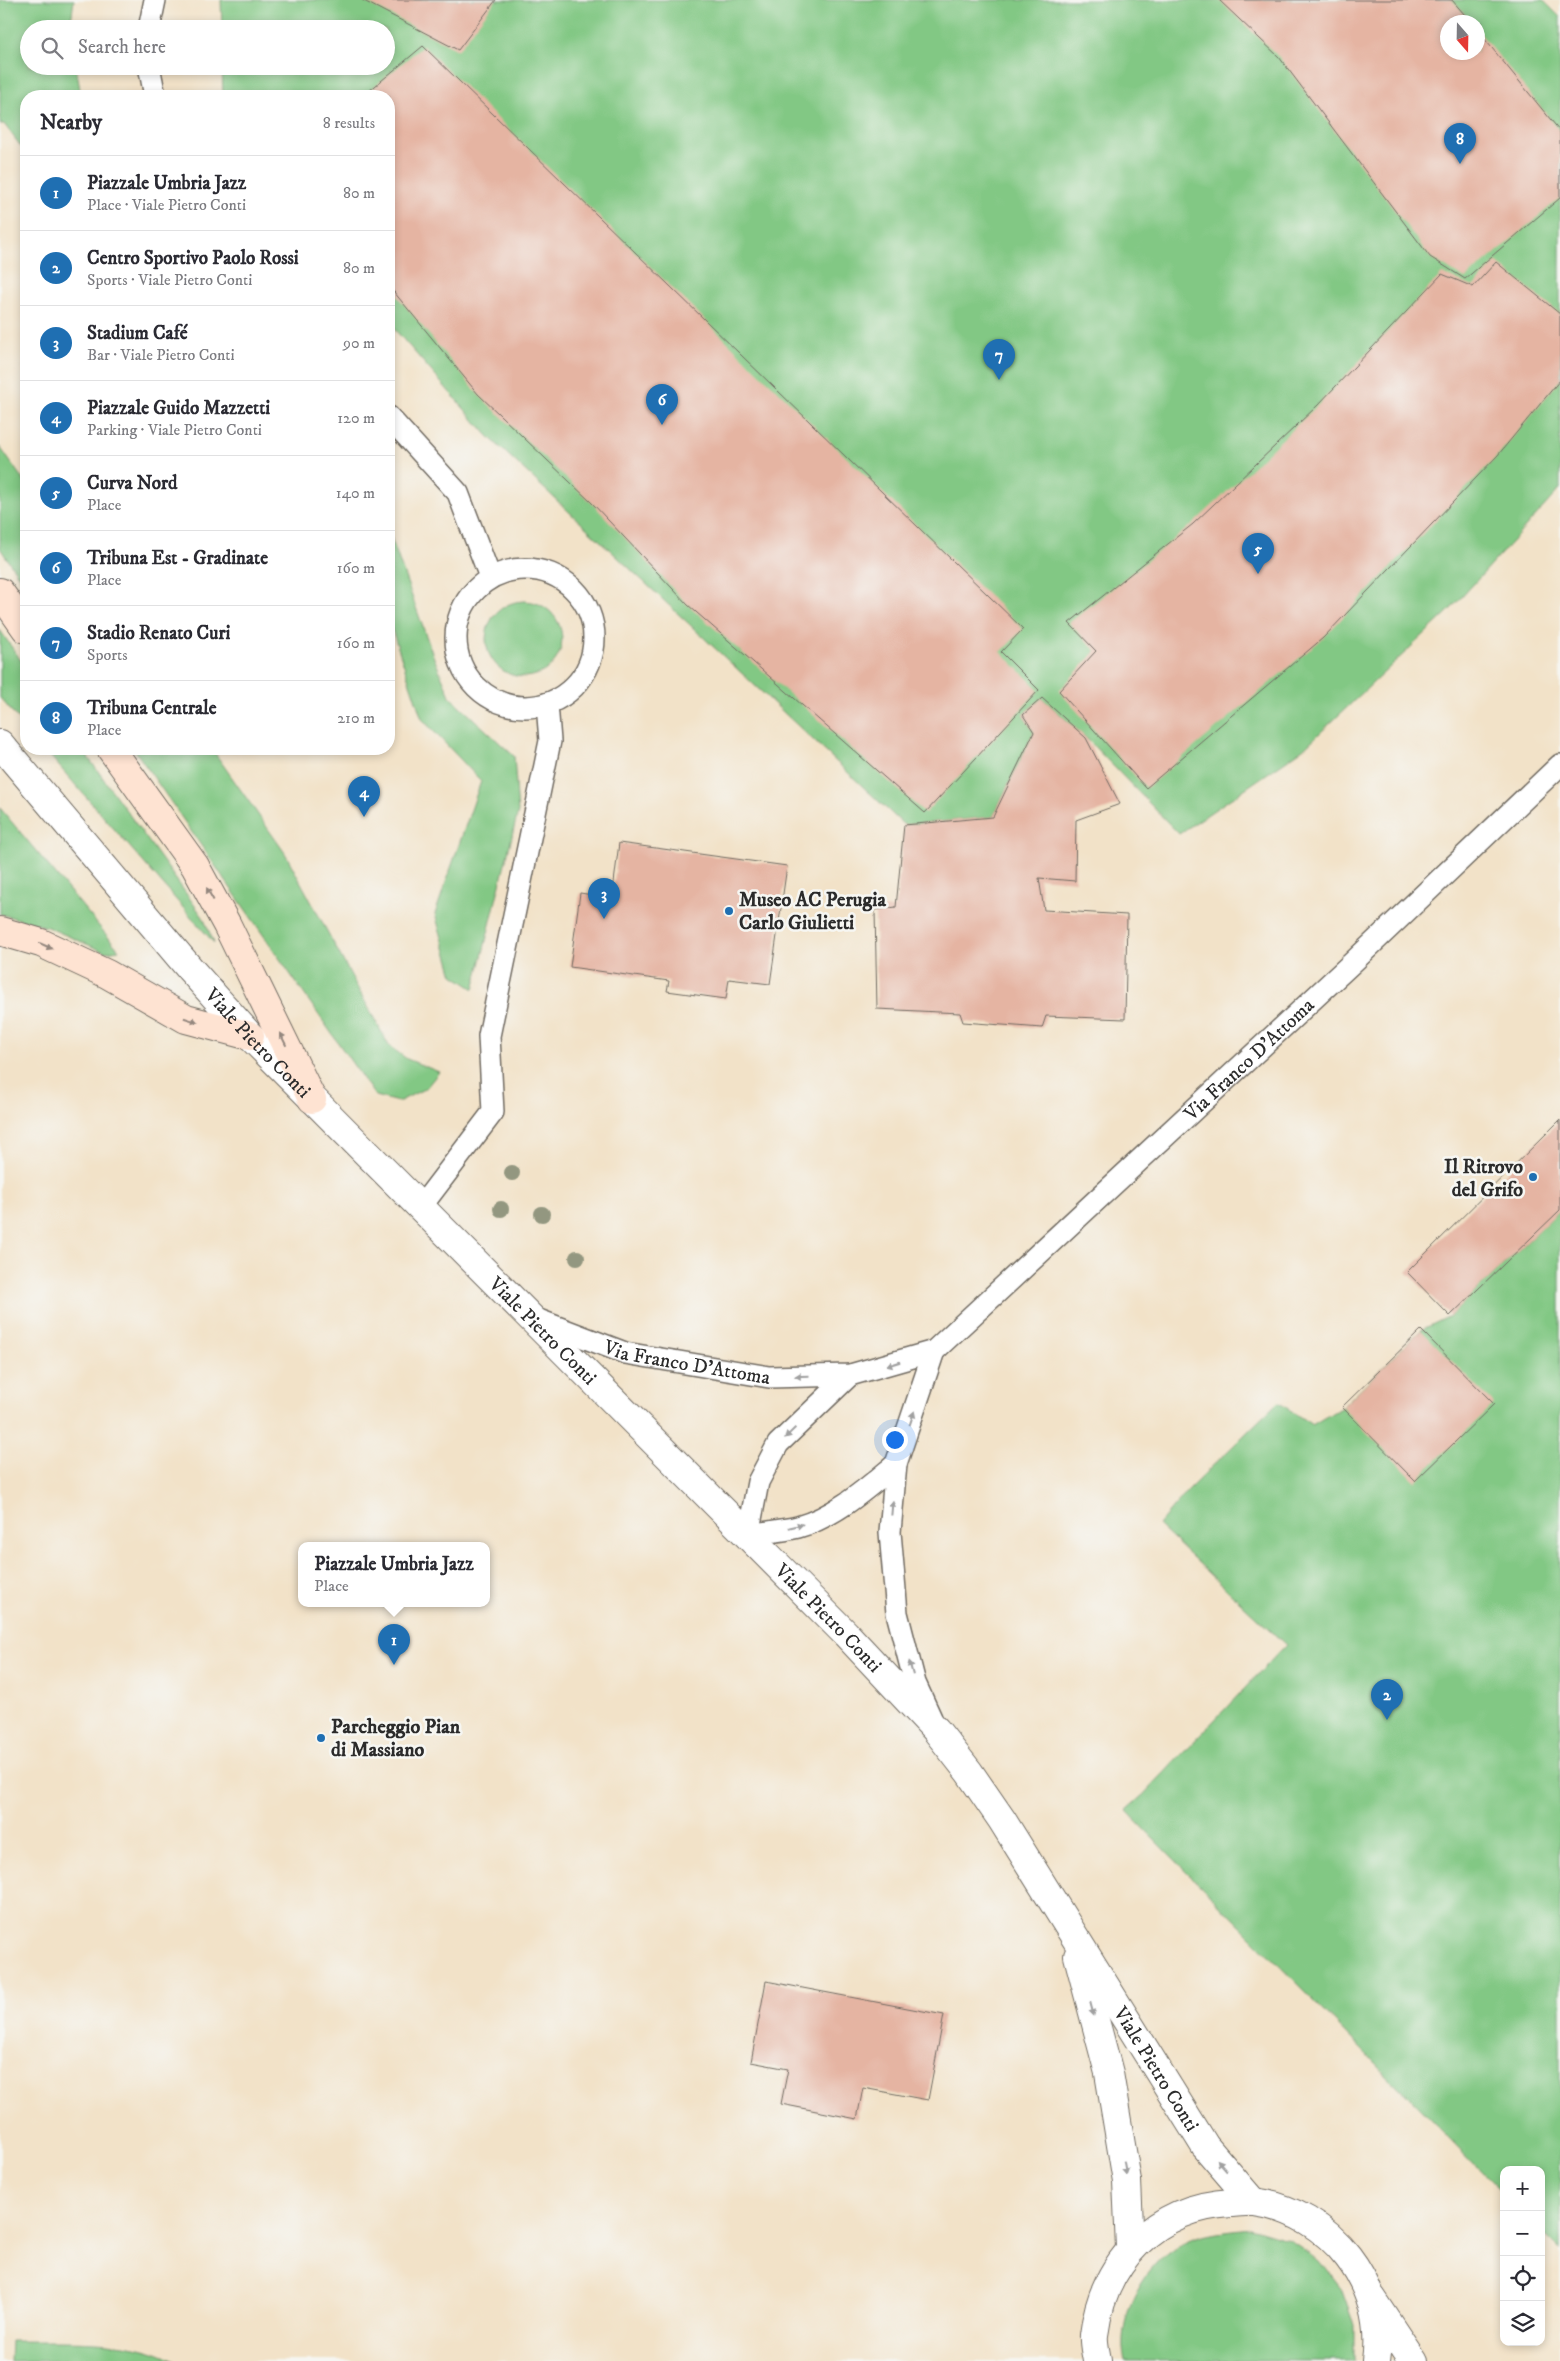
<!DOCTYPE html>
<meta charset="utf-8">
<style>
:root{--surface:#fff;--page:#f2f2f3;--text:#2b2b33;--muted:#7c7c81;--line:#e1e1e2;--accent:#1f6fb2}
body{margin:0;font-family:"IM FELL DW Pica",serif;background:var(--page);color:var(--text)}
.controls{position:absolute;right:15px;bottom:15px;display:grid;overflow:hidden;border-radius:10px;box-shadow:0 2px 8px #0003}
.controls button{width:45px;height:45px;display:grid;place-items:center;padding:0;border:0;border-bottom:1px solid var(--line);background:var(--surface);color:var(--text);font:25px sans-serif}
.compass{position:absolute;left:1440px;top:15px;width:45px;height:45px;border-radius:50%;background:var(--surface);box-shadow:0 2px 8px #0003;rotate:160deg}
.you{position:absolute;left:894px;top:1439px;width:18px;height:18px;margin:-12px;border:4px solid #fff;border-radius:50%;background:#1a73e8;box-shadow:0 0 0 8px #1a73e833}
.badge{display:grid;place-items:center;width:32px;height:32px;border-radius:50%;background:var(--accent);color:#fff;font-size:16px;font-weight:700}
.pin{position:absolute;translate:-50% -41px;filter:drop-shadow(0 1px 2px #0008)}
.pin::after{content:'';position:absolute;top:26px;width:18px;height:15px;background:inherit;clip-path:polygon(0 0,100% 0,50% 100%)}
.popup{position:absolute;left:298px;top:1542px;width:192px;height:65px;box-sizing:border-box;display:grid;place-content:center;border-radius:10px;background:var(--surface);filter:drop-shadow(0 1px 4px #0005);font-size:16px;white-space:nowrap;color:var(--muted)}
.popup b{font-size:19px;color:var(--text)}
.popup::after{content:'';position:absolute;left:50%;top:100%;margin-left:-10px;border:10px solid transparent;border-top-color:var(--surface)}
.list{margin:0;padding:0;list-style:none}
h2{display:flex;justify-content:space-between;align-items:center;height:65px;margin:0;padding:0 20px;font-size:21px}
h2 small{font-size:16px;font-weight:400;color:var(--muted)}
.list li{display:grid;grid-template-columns:32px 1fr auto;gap:15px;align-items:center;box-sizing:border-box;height:75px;padding:0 20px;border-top:1px solid var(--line)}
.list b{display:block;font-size:19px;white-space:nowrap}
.list p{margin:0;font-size:16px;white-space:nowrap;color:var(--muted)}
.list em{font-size:16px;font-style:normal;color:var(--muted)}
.icon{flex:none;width:28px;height:28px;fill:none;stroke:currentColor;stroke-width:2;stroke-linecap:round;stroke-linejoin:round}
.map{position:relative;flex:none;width:1560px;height:2361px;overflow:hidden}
.search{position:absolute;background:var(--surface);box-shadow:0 2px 8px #0003;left:20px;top:20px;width:375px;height:55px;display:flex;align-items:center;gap:12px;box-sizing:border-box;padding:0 18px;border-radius:28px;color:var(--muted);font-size:19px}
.panel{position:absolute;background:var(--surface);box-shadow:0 2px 8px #0003;left:20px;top:90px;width:375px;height:665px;border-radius:20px}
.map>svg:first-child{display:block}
</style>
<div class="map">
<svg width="1560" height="2361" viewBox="0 0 1560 2361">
<rect width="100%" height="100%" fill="#f6f6f2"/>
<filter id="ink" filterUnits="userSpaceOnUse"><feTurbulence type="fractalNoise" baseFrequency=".02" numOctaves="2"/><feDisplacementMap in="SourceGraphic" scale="10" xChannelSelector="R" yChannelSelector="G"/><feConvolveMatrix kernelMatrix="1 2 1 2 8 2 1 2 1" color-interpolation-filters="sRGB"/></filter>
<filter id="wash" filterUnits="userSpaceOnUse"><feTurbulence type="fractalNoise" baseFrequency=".0096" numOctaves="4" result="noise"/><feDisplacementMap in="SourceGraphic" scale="20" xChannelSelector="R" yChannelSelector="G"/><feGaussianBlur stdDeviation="1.12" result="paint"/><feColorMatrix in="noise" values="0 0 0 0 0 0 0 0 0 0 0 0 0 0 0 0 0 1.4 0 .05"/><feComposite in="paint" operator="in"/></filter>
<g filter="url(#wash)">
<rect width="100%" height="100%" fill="#f2e2c8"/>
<path fill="#82c884" stroke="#567a58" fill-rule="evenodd" d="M0,0H74L70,29H29V66H76L81,96H26V153L4,124H0Z
M221,0H1543L1560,17V489L1449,611L1303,749L1179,834L1086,738L1042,698L1023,715L1034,732L993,817L904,825L488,436L389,323V96H223L222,66H386V29H222ZM1448,22H1478V52H1448Z
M0,447L26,484V587L0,548Z
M389,532L434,658L451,698L514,756L518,812L474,989L453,975L435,914L481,781L422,719L389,621Z
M486 639a38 38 0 1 1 76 0a38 38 0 1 1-76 0Z
M0,630L26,668V728L0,698Z
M44,749H82L203,917L214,943Z
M134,749H212L285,853L389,1046L407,1059L439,1072L426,1088L398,1102L375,1096Z
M0,808L119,950L105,952L47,927L0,914Z
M1560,1210V2251L1541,2232V2170H1504V2194L1126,1810L1143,1795L1286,1645L1158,1525L1188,1490L1278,1402L1312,1425L1342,1407L1421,1330L1450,1316Z
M1251,2228L1290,2240L1319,2260L1342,2290L1354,2324V2361H1125C1115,2323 1141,2269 1174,2248C1197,2232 1224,2231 1251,2228Z
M11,2341C60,2342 131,2336 175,2361H10Z"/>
<g id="blocks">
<path fill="#e5b4a2" d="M362,0H496L458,50Z
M1219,0H1452L1471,22H1448V52H1478V31L1560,131V198L1465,279L1430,257L1279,57Z
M423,46L1023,629L1001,652L1039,690L925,813L688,605L592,503L478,394L389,286V96H363Z
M1496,262L1560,314V380L1498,455L1323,638L1146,788L1059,691L1096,651L1069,623L1193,524L1318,405L1442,274L1473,287Z
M1042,698L1086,738L1120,804L1076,820L1075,881L1039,878L1044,910L1127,915L1125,1019L1046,1016L1042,1028L963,1022L960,1013L877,1009L875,910L896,907L904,825L993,817L1034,732L1023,715Z
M619,843L787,866L770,984L729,979L726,999L667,991L669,981L570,967L580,893L612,898Z
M1560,1120V1210L1450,1316L1407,1272Z
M1421,1330L1494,1404L1415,1481L1342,1407Z
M766,1981L944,2015L928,2100L863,2088L857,2119L781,2104L788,2069L751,2062Z"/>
</g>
</g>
<g filter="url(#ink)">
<use href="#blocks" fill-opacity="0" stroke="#716b62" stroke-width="1"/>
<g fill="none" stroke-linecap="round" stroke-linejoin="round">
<g stroke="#716b62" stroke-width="24">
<g id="service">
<path d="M149,29L155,0"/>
<path d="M149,66L155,96"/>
<path d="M389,417L458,493L490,577"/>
<circle cx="525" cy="638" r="69"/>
<path d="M420,1208L493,1112L489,1036L550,741L547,704"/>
<path id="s1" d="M536,1319L625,1353L769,1377L850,1375L934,1351L1352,963L1560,765"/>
<path d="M850,1375L778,1444L758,1482L748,1535C765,1532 782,1531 798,1527C835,1517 867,1488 896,1464"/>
<path d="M931,1718L915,1683L897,1613L890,1532L896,1464L934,1351"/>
</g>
</g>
<g stroke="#716b62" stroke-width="30">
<path id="minor" d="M1372,2298L1414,2361"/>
</g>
<g stroke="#716b62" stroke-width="30">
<g id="tertiary">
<path id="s2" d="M0,744L191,970L250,1036L846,1634L936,1730L969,1772L1002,1820L1205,2146L1253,2202"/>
<path d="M1078,1956L1109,2073L1127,2181L1130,2248"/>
<path d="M1097,2361C1096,2353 1093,2343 1094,2335C1103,2261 1156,2207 1231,2203C1238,2203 1247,2201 1254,2202C1331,2212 1387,2285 1376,2361"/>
</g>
</g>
<g stroke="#716b62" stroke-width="30">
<path id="secondary" d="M0,592L26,629
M111,749L195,866L227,925L312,1099
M0,931L41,943L107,974L186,1019L250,1036"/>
</g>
<use href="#service" stroke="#fff" stroke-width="21"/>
<use href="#minor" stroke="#fff" stroke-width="28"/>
<use href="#tertiary" stroke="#fff" stroke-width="28"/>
<use href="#secondary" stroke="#fee3d2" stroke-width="28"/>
</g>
<g fill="#939780">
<circle cx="512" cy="1173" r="8"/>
<circle cx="501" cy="1209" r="8"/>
<circle cx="542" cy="1214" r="8"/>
<circle cx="577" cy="1258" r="8"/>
</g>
<defs><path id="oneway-solid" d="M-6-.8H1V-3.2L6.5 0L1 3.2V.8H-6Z" transform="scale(1.25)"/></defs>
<g fill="#94877e">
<use href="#oneway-solid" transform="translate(210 894) rotate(-119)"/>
<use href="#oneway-solid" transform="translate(46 946) rotate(24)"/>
<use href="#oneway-solid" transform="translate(191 1020) rotate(18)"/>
<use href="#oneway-solid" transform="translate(283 1039) rotate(-116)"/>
</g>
<g fill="#a0a0a0">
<use href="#oneway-solid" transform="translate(893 1364) rotate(162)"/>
<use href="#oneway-solid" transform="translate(802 1376) rotate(179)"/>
<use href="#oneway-solid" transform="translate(912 1418) rotate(-71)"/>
<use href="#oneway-solid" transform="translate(790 1433) rotate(136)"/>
<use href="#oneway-solid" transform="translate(892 1508) rotate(-85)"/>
<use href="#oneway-solid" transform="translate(796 1526) rotate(-14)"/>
<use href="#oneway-solid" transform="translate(911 1668) rotate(-105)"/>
<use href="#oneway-solid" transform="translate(1092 2009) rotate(75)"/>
<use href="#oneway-solid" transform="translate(1222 2165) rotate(-131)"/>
<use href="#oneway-solid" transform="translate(1125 2168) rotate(80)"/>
</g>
</g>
<g fill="#1f6fb2" stroke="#f6f6f2" stroke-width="2">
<circle cx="729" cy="911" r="5"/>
<circle cx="1533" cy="1177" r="5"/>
<circle cx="321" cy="1738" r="5"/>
</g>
<g text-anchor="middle" stroke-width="5" stroke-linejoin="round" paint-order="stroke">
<g font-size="20" font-weight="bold" fill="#2b2b2b" stroke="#f6f6f2" text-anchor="start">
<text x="739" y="906">Museo AC Perugia<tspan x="739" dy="23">Carlo Giulietti</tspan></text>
<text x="1523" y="1173" text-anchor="end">Il Ritrovo<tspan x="1523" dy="23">del Grifo</tspan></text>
<text x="331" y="1733">Parcheggio Pian<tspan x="331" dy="23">di Massiano</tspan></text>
</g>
<g font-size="20" fill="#2b2b2b" stroke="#f6f6f2">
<text dy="7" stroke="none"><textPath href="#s2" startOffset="395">Viale Pietro Conti</textPath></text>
<text dy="7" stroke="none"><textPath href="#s1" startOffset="839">Via Franco D'Attoma</textPath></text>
<text dy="7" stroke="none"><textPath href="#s2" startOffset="800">Viale Pietro Conti</textPath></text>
<text dy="7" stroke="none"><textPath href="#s1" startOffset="158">Via Franco D'Attoma</textPath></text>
<text dy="7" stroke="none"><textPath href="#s2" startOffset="1205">Viale Pietro Conti</textPath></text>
<text dy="7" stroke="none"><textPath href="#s2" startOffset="1765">Viale Pietro Conti</textPath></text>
</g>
</g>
</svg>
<div class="controls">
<button>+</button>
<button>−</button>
<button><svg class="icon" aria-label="locate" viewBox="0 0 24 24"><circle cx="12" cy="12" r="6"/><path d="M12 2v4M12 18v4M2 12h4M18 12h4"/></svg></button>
<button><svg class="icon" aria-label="layers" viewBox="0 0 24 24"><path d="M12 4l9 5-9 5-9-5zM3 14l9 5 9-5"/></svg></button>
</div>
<svg class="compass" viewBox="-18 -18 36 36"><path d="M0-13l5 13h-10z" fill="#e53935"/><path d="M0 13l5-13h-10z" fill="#7c7c81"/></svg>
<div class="you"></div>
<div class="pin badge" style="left:394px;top:1665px">1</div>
<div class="popup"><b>Piazzale Umbria Jazz</b>Place</div>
<div class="pin badge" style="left:1387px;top:1720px">2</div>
<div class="pin badge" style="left:604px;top:919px">3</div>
<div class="pin badge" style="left:364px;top:817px">4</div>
<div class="pin badge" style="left:1258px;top:574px">5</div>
<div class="pin badge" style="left:662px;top:425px">6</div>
<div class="pin badge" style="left:999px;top:380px">7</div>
<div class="pin badge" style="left:1460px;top:164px">8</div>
<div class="search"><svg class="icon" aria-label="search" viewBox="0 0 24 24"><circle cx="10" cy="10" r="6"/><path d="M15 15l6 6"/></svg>Search here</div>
<section class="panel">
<h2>Nearby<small>8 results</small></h2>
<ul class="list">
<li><span class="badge">1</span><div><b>Piazzale Umbria Jazz</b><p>Place · Viale Pietro Conti</p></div><em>80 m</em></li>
<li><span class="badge">2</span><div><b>Centro Sportivo Paolo Rossi</b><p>Sports · Viale Pietro Conti</p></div><em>80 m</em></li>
<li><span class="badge">3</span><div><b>Stadium Café</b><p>Bar · Viale Pietro Conti</p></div><em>90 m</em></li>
<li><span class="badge">4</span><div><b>Piazzale Guido Mazzetti</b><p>Parking · Viale Pietro Conti</p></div><em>120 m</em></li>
<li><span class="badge">5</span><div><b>Curva Nord</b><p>Place</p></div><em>140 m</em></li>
<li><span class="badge">6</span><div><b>Tribuna Est - Gradinate</b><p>Place</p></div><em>160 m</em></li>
<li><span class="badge">7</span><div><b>Stadio Renato Curi</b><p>Sports</p></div><em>160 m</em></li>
<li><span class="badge">8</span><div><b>Tribuna Centrale</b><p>Place</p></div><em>210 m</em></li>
</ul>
</section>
</div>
